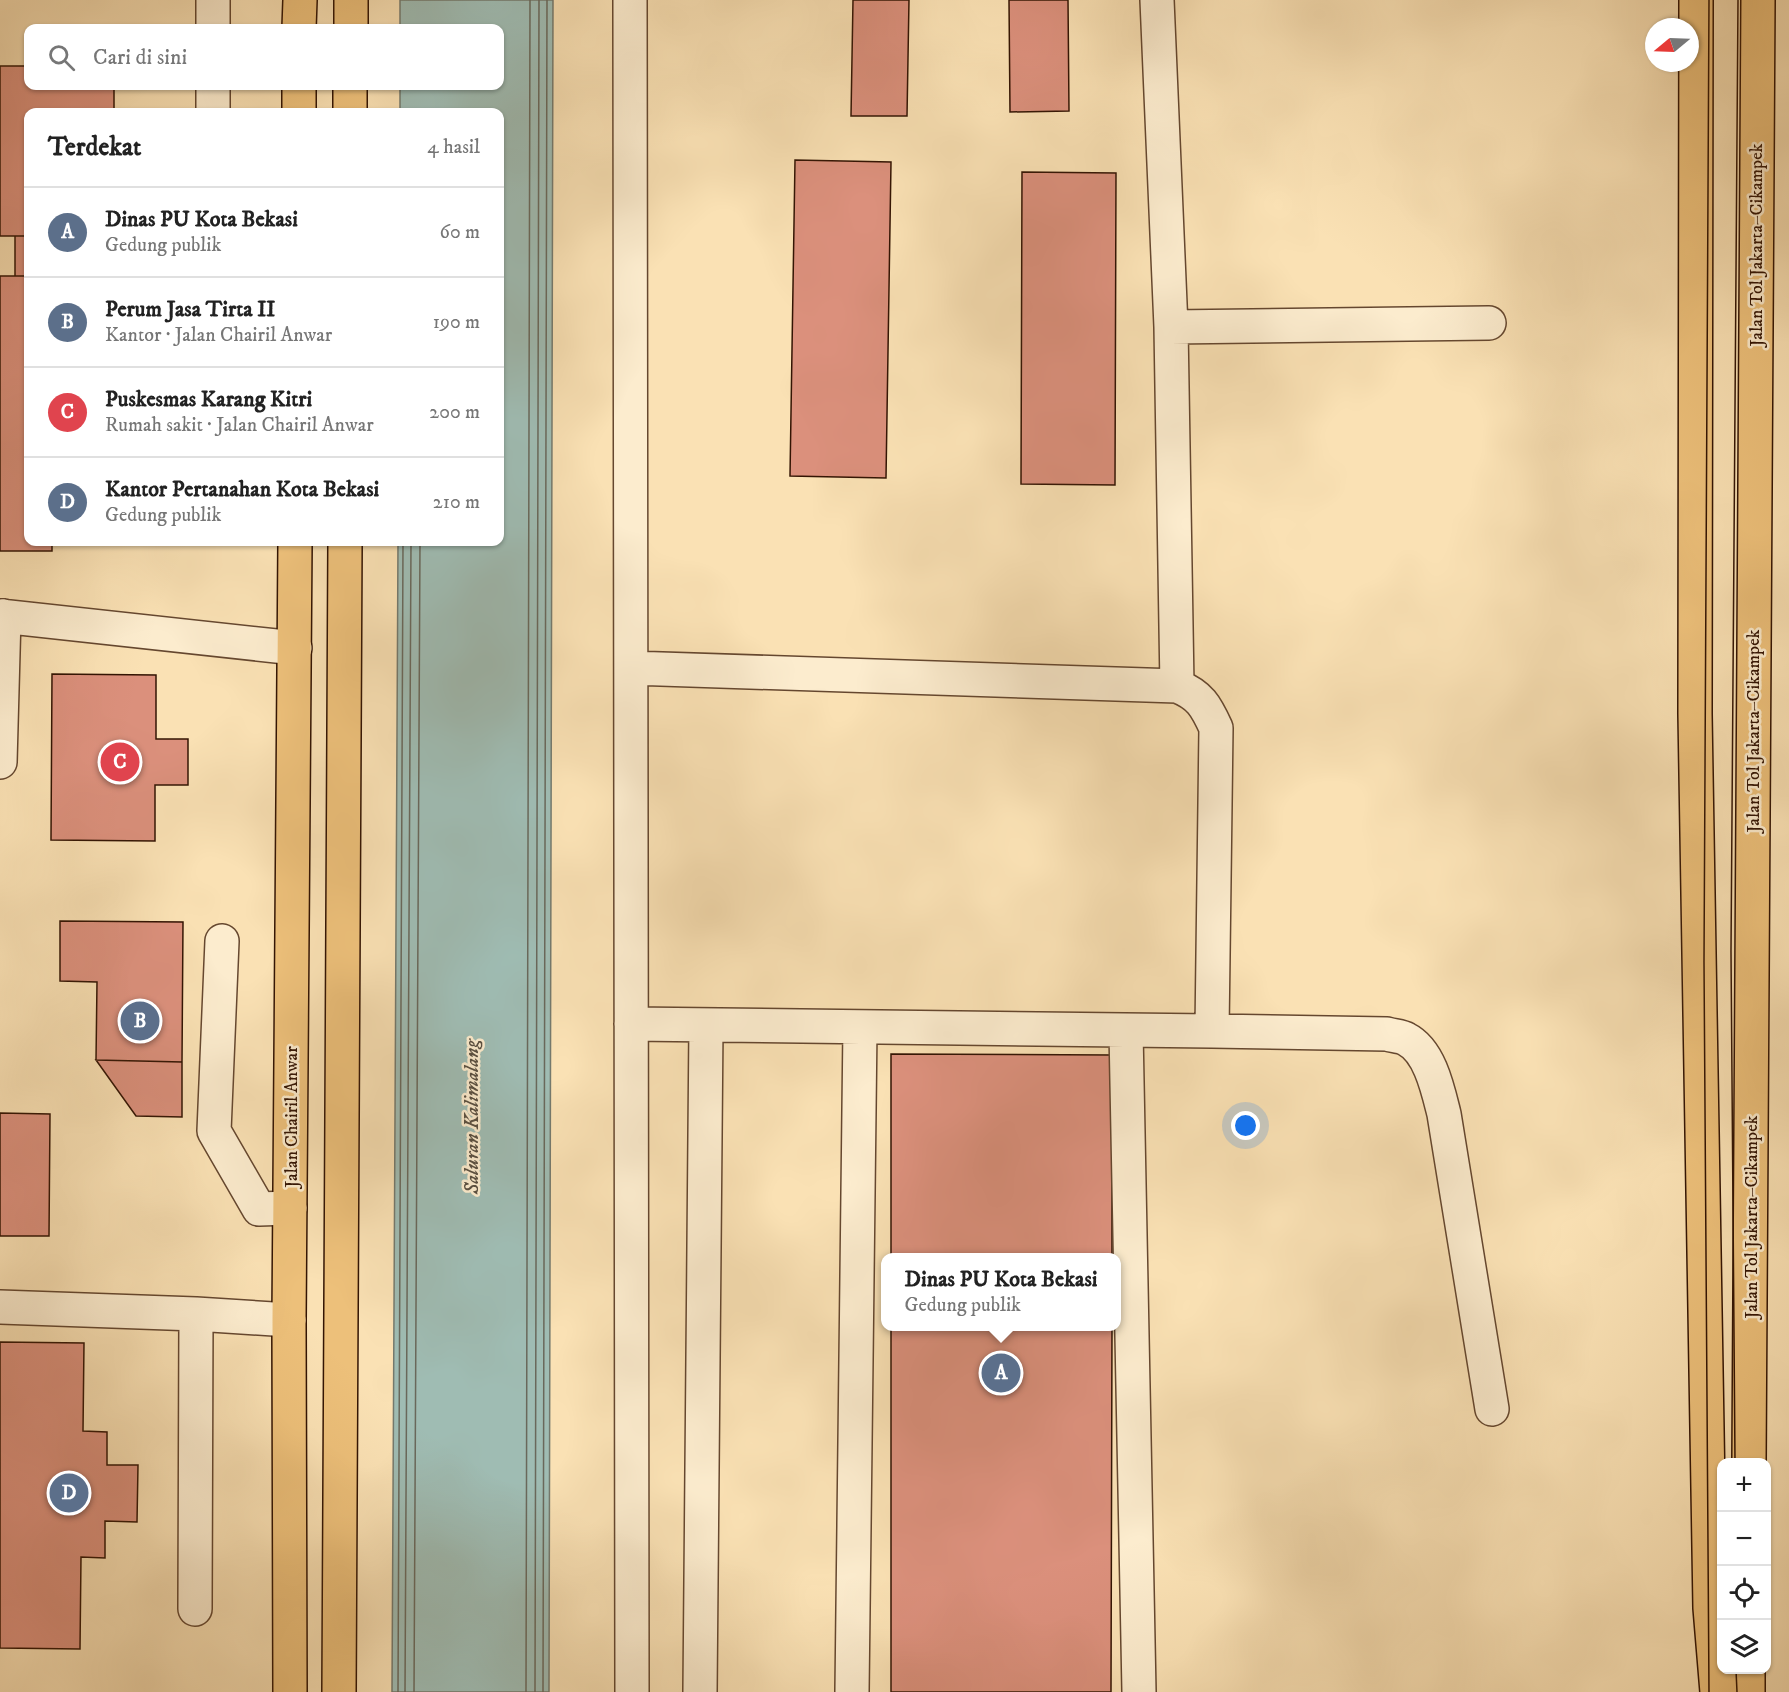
<!DOCTYPE html>
<html lang="id">
<meta charset="utf-8">
<style>
:root{--surface:#fff;--page:#f6f6f6;--text:#222;--muted:#767676;--line:#e0e0e0;--accent:#111827}
body{margin:0;font-family:"IM FELL DW Pica",serif;background:var(--page);color:var(--text)}
.controls{position:absolute;right:18px;bottom:18px;display:grid;overflow:hidden;border-radius:12px;box-shadow:0 2px 4px #0004}
.controls button{width:54px;height:54px;display:grid;place-items:center;padding:0;border:0;border-bottom:2px solid var(--line);background:var(--surface);color:var(--text);font:30px sans-serif}
.compass{position:absolute;left:1645px;top:18px;width:54px;height:54px;border-radius:50%;background:var(--surface);box-shadow:0 2px 4px #0004;rotate:251deg}
.you{position:absolute;left:1246px;top:1126px;width:21px;height:21px;margin:-15px;border:4px solid #fff;border-radius:50%;background:#1a73e8;box-shadow:0 0 0 9px #1a73e833}
.badge{display:grid;place-items:center;width:39px;height:39px;border-radius:50%;background:var(--accent);color:#fff;font-size:20px;font-weight:700}
.pin{position:absolute;translate:-50% -50%;border:3px solid #fff;box-shadow:0 2px 6px #0006}
.popup{position:absolute;left:881px;top:1253px;width:240px;height:78px;box-sizing:border-box;display:grid;place-content:center;border-radius:12px;background:var(--surface);filter:drop-shadow(0 2px 4px #0005);font-size:20px;white-space:nowrap;color:var(--muted)}
.popup b{font-size:22px;color:var(--text)}
.popup::after{content:'';position:absolute;left:50%;top:100%;margin-left:-12px;border:12px solid transparent;border-top-color:var(--surface)}
.list{margin:0;padding:0;list-style:none}
h2{display:flex;justify-content:space-between;align-items:center;height:78px;margin:0;padding:0 24px;font-size:26px}
h2 small{font-size:20px;font-weight:400;color:var(--muted)}
.list li{display:grid;grid-template-columns:39px 1fr auto;gap:18px;align-items:center;box-sizing:border-box;height:90px;padding:0 24px;border-top:2px solid var(--line)}
.list b{display:block;font-size:22px;white-space:nowrap}
.list p{margin:0;font-size:20px;white-space:nowrap;color:var(--muted)}
.list em{font-size:20px;font-style:normal;color:var(--muted)}
.icon{flex:none;width:33px;height:33px;fill:none;stroke:currentColor;stroke-width:2;stroke-linecap:round;stroke-linejoin:round}
.map{position:relative;flex:none;width:1789px;height:1692px;overflow:hidden}
.search{position:absolute;background:var(--surface);box-shadow:0 2px 4px #0004;left:24px;top:24px;width:480px;height:66px;display:flex;align-items:center;gap:15px;box-sizing:border-box;padding:0 21px;border-radius:12px;color:var(--muted);font-size:22px}
.panel{position:absolute;background:var(--surface);box-shadow:0 2px 4px #0004;left:24px;top:108px;width:480px;height:438px;border-radius:12px}
.map>svg:first-child{display:block}
</style>
<div class="map">
<svg width="1789" height="1692" viewBox="0 0 1789 1692">
<rect width="100%" height="100%" fill="#fae1b4"/>
<filter id="stains"><feTurbulence type="fractalNoise" baseFrequency=".00333" numOctaves="4"/><feColorMatrix values="0 0 0 0 .2 0 0 0 0 .09 0 0 0 0 .02 0 0 0 .5 -.17"/></filter>
<radialGradient id="worn" r=".72"><stop offset=".6" stop-color="#630" stop-opacity="0"/><stop offset="1" stop-color="#630" stop-opacity=".3"/></radialGradient>
<path fill="#9fbcb3" stroke="#74796d" stroke-width="1.5" d="M400,0H553L549,1692H392L398,542H500V112H400V86H500V28H400Z"/>
<g fill="none" stroke-linecap="round" stroke-linejoin="round">
<path stroke="#69685b" stroke-width="1.5" d="M398,1692L403,542
M405,1692L411,542
M414,1692L420,542
M526,1692L530,0
M535,1692L539,0
M543,1692L547,0"/>
</g>
<path fill="#db907c" stroke="#331403" stroke-width="1.5" d="M853,0H909L907,116H851Z
M1009,0H1068L1069,111L1010,112Z
M0,66H28V86H114V112H28V236H0Z
M795,160L891,162L886,478L790,476Z
M1022,172L1116,173L1115,485L1021,484Z
M15,236H28V276H15Z
M0,276H28V542H52V551H0Z
M52,674L156,675V739H188V785H155V841L51,840Z
M60,921L183,922L182,1062L96,1060L97,982L60,981Z
M891,1054L1112,1055V1258H891Z
M96,1060L182,1062V1117L136,1116Z
M0,1113L50,1114L49,1236H0Z
M891,1326H1112L1111,1692H891Z
M0,1342L84,1343L83,1431L107,1432V1465H138L137,1522L105,1521V1558L81,1557L80,1649L0,1648Z"/>
<g fill="none" stroke-linecap="round" stroke-linejoin="round">
<g stroke="#65472f" stroke-width="36">
<path id="minor" d="M213,0V28
M630,0L632,1692
M1157,0L1171,327L1177,686
M213,86V112
M1171,327L1489,323
M0,616L295,648
M631,668L1177,686C1200,695 1206,706 1216,728L1212,1031L631,1024
M0,762L4,616
M222,941L214,1131L259,1209L290,1208
M1126,1031L1139,1692
M1212,1031L1387,1034C1393,1036 1401,1036 1406,1039C1430,1051 1438,1090 1444,1114L1492,1409
M0,1307L196,1314L289,1320
M195,1609L196,1314
M700,1692L706,1025
M852,1692L860,1027"/>
</g>
<g stroke="#331403" stroke-width="36">
<path id="major" d="M299,28L300,0
M351,28V0
M299,112V86
M350,112V86
M290,1692L289,1320L295,542
M339,1692L345,542"/>
</g>
<g stroke="#331403" stroke-width="36">
<path id="highway" d="M1696,0L1695,714L1710,1608L1717,1692
M1749,1462L1758,0
M1748,1692V1670"/>
</g>
<use href="#minor" stroke="#fcecce" stroke-width="33"/>
<use href="#major" stroke="#edc07a" stroke-width="33"/>
<use href="#highway" stroke="#edc07a" stroke-width="33"/>
<path stroke="#331403" stroke-width="1.5" d="M1735,1462L1731,952L1738,0
M1736,1670L1737,1692
M1709,1692L1704,962L1709,0"/>
</g>
<g text-anchor="middle" stroke-width="5" stroke-linejoin="round" paint-order="stroke">
<g font-size="18" fill="#331403" stroke="#fcecce">
<text transform="translate(1756 245) rotate(-90)" y="6">Jalan Tol Jakarta–Cikampek</text>
<text transform="translate(1753 731) rotate(-90)" y="6">Jalan Tol Jakarta–Cikampek</text>
<text transform="translate(291 1117) rotate(-90)" y="6">Jalan Chairil Anwar</text>
<text transform="translate(1751 1217) rotate(-90)" y="6">Jalan Tol Jakarta–Cikampek</text>
</g>
<g font-size="20" font-style="italic" fill="#594f41" stroke="#fcecce">
<text transform="translate(471 1117) rotate(-90)" y="7">Saluran Kalimalang</text>
</g>
</g>
<rect width="100%" height="100%" filter="url(#stains)"/>
<rect width="100%" height="100%" fill="url(#worn)"/>
</svg>
<div class="controls">
<button>+</button>
<button>−</button>
<button><svg class="icon" aria-label="locate" viewBox="0 0 24 24"><circle cx="12" cy="12" r="6"/><path d="M12 2v4M12 18v4M2 12h4M18 12h4"/></svg></button>
<button><svg class="icon" aria-label="layers" viewBox="0 0 24 24"><path d="M12 4l9 5-9 5-9-5zM3 14l9 5 9-5"/></svg></button>
</div>
<svg class="compass" viewBox="-18 -18 36 36"><path d="M0-13l5 13h-10z" fill="#e53935"/><path d="M0 13l5-13h-10z" fill="#767676"/></svg>
<div class="you"></div>
<div class="pin badge" style="left:1001px;top:1373px;background:#5c6f8a">A</div>
<div class="popup"><b>Dinas PU Kota Bekasi</b>Gedung publik</div>
<div class="pin badge" style="left:140px;top:1021px;background:#5c6f8a">B</div>
<div class="pin badge" style="left:120px;top:762px;background:#e0444e">C</div>
<div class="pin badge" style="left:69px;top:1493px;background:#5c6f8a">D</div>
<div class="search"><svg class="icon" aria-label="search" viewBox="0 0 24 24"><circle cx="10" cy="10" r="6"/><path d="M15 15l6 6"/></svg>Cari di sini</div>
<section class="panel">
<h2>Terdekat<small>4 hasil</small></h2>
<ul class="list">
<li><span class="badge" style="background:#5c6f8a">A</span><div><b>Dinas PU Kota Bekasi</b><p>Gedung publik</p></div><em>60 m</em></li>
<li><span class="badge" style="background:#5c6f8a">B</span><div><b>Perum Jasa Tirta II</b><p>Kantor · Jalan Chairil Anwar</p></div><em>190 m</em></li>
<li><span class="badge" style="background:#e0444e">C</span><div><b>Puskesmas Karang Kitri</b><p>Rumah sakit · Jalan Chairil Anwar</p></div><em>200 m</em></li>
<li><span class="badge" style="background:#5c6f8a">D</span><div><b>Kantor Pertanahan Kota Bekasi</b><p>Gedung publik</p></div><em>210 m</em></li>
</ul>
</section>
</div>
